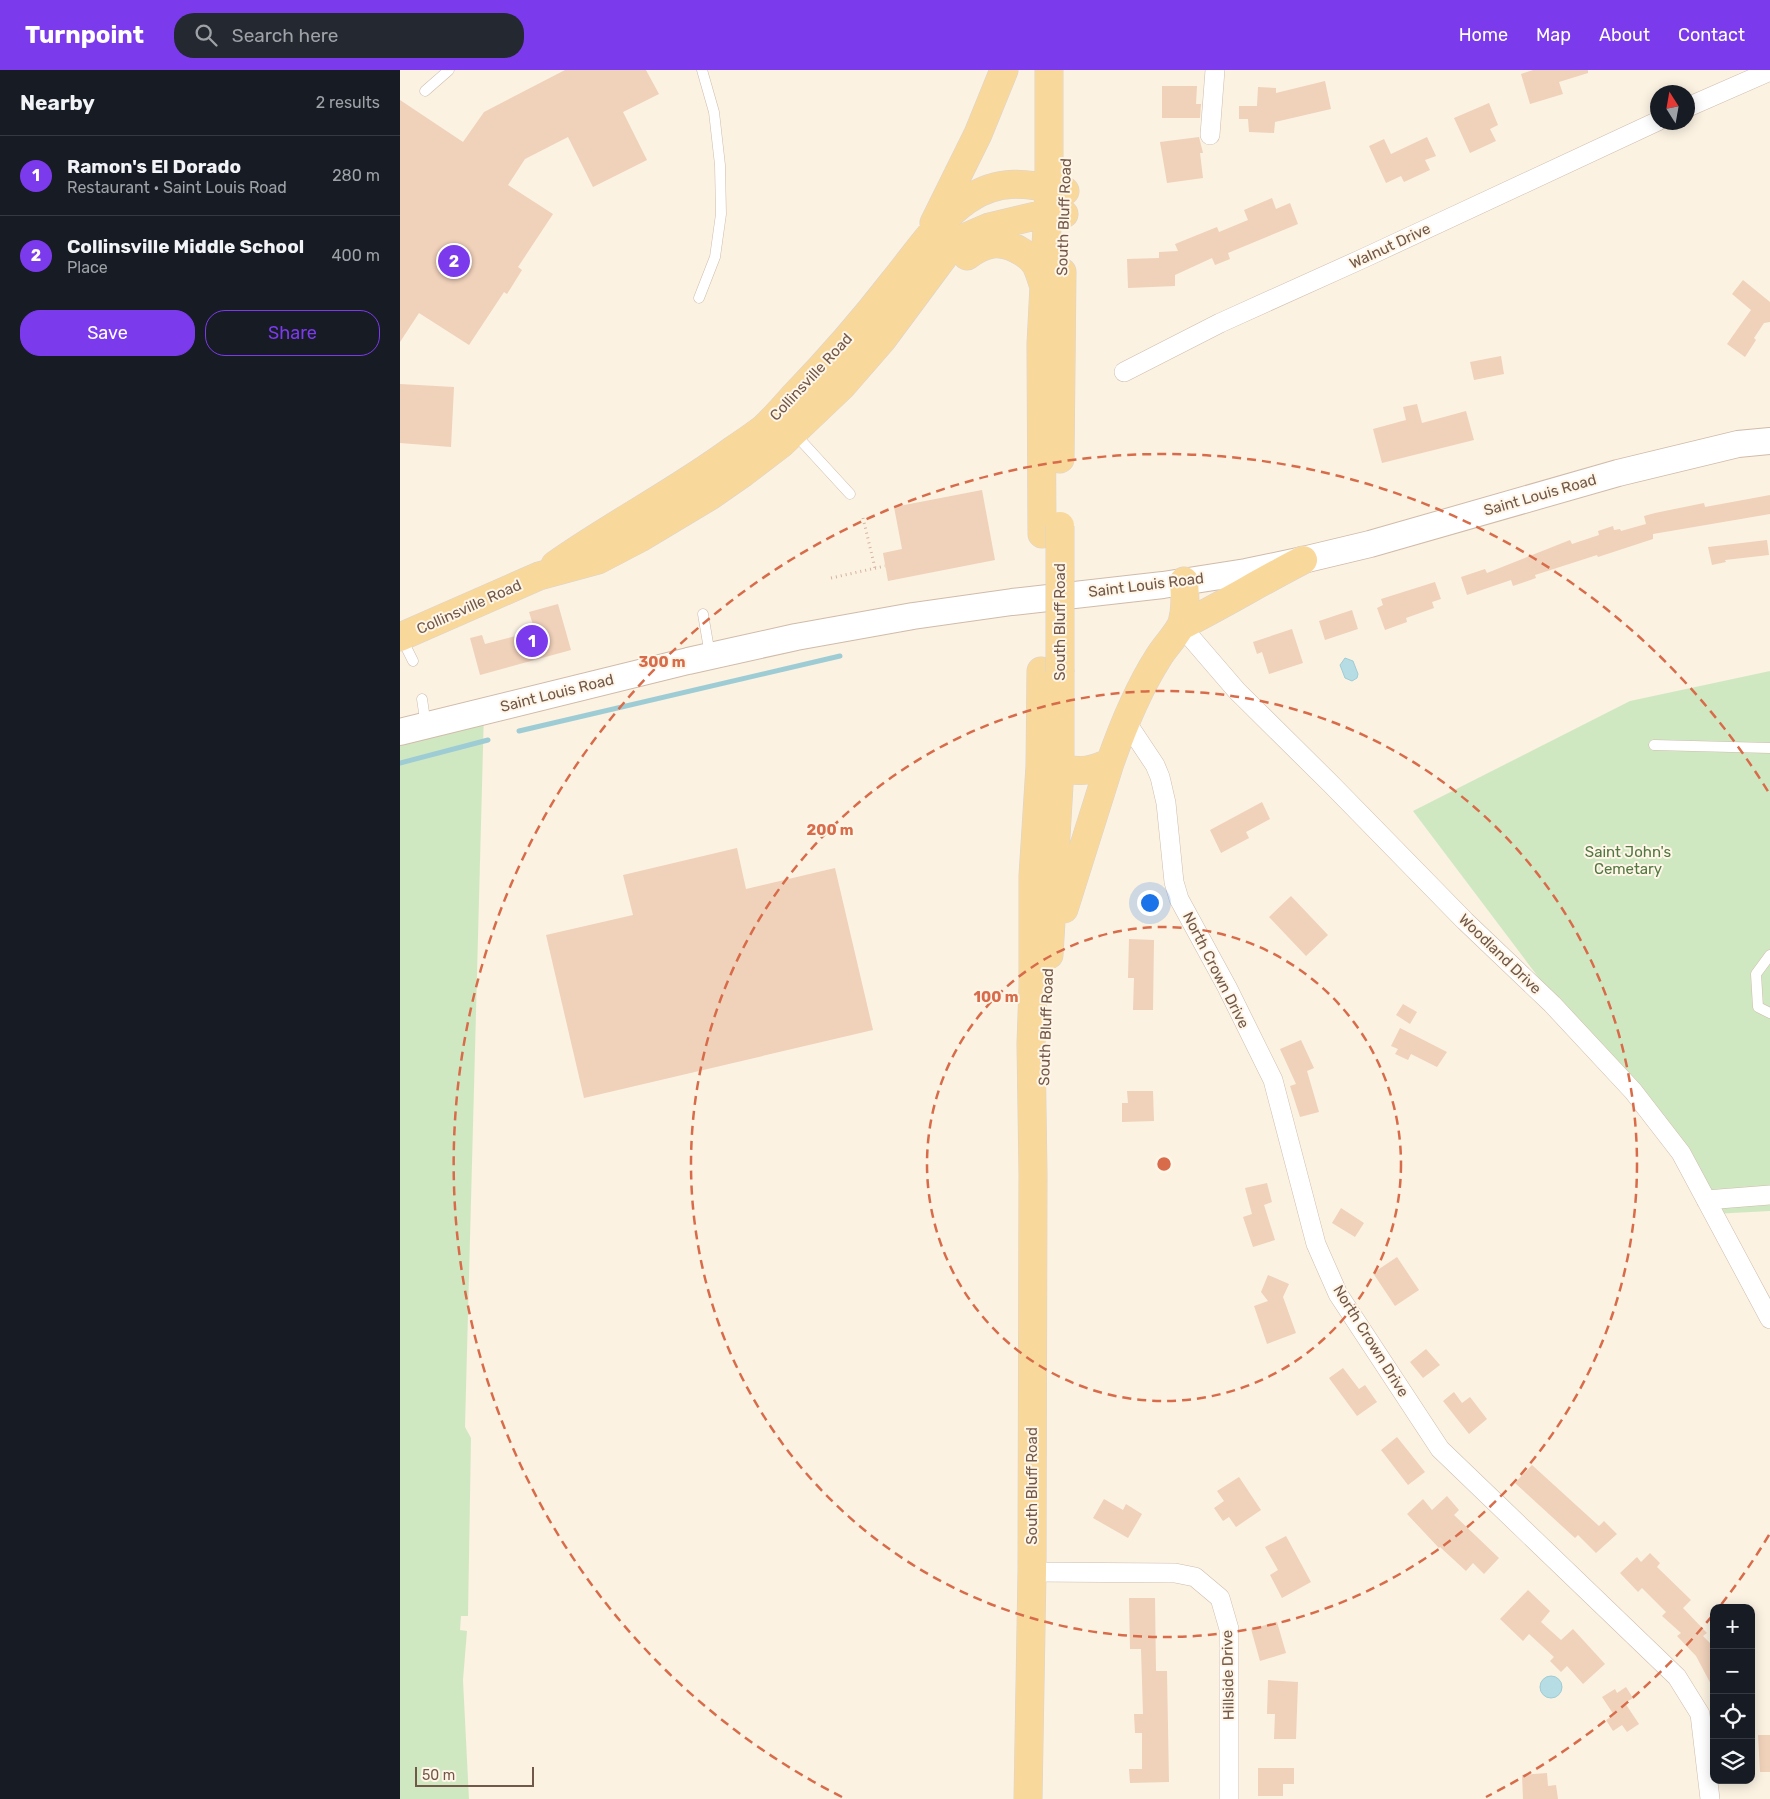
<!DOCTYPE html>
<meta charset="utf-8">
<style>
:root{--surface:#171b24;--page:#242831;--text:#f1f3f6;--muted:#9ea1a6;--line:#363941;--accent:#7c3aed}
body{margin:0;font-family:Rubik,sans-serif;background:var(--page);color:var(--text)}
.controls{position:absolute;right:15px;bottom:15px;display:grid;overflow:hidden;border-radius:10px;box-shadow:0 2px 12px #0003}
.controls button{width:45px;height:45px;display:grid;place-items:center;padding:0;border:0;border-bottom:1px solid var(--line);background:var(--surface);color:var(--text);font:25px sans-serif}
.compass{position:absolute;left:1250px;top:15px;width:45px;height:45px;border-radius:50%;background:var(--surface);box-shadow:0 2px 12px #0003;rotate:349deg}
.scale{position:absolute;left:15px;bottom:12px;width:119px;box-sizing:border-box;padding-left:5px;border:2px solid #725849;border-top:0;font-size:14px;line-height:18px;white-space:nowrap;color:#725849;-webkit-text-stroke:4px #fff6e8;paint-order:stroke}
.you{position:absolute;left:749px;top:832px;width:18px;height:18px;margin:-12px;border:4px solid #fff;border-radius:50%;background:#1a73e8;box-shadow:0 0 0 8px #1a73e833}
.badge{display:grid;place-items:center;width:32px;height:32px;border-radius:50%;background:var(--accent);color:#fff;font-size:16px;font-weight:700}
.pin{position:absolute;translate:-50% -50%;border:2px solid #fff;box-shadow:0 1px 5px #0006}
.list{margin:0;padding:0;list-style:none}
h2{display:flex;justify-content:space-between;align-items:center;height:65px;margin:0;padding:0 20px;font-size:21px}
h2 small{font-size:16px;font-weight:400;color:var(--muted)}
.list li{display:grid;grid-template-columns:32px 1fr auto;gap:15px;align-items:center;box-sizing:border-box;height:80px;padding:0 20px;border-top:1px solid var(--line)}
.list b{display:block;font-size:19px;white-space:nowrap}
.list p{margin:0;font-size:16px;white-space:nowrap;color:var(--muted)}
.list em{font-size:16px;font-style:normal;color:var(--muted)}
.actions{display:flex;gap:10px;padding:15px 20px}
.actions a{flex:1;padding:11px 0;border:1px solid var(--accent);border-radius:20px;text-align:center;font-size:18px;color:var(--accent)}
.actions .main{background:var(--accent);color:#fff}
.icon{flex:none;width:28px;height:28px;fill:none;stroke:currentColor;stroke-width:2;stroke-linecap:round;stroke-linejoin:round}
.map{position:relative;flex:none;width:1370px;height:1729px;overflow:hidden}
header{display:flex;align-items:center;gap:30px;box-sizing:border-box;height:70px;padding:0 25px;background:var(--accent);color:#fff}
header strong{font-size:24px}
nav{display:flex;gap:28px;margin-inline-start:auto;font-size:18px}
.search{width:350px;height:45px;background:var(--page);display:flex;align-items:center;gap:12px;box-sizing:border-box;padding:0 18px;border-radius:20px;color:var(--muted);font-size:19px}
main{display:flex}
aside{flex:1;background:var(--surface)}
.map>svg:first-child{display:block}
</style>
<header>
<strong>Turnpoint</strong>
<div class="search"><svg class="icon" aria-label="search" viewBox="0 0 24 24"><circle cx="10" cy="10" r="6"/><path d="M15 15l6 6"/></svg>Search here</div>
<nav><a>Home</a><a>Map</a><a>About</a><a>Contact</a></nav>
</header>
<main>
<aside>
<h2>Nearby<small>2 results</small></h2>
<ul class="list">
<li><span class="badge">1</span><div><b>Ramon's El Dorado</b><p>Restaurant · Saint Louis Road</p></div><em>280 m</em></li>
<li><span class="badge">2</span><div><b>Collinsville Middle School</b><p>Place</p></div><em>400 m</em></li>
</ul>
<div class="actions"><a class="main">Save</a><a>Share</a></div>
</aside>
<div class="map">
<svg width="1370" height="1729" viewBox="0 0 1370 1729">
<rect width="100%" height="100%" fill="#fbf2e2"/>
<path fill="#d0e8c1" d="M1370,601V1141L1313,1144L1262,1059L1185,969L1013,741L1230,631Z
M84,641L65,1357L71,1368L68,1546H61L60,1560L67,1561L63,1610L69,1729H0V662Z"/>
<path fill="#b7dde4" stroke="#9eccd5" d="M945,588L953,591L958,604L957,608L952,611L945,608L940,595Z
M1140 1617a11 11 0 1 1 22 0a11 11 0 1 1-22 0Z"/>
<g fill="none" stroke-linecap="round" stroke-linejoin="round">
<path stroke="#9eccd5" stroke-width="5" d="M119,661L440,586
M0,693L88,670"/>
</g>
<path fill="#f0d1ba" d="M165,0H246L259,24L223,42L247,90L193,117L168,67L125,89L108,115L153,144L118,197L122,200L107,224L104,222L69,275L19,243L0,272V30L63,72L84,42Z
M1133,0H1188V3L1159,12L1163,24L1130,34L1121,4Z
M925,11L931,39L875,52L874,63L849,62L848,49H839V36H857L858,17L876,18V23Z
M762,16H797L796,34H801L800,48H762Z
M1089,33L1098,55L1090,59L1096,71L1070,83L1054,48Z
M799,67L803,83H800L803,108L767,113L760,72Z
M1027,67L1036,86L1025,90L1030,100L1004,112L1001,106L986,113L969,76L984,69L991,84Z
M872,128L876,139L890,133L898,154L828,183L830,189L815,195L812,188L775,205V216L728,218L727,189L759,188V182L778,181L775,174L817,157L819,162L848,150L844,140Z
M1343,210L1370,232V252L1364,253L1354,268L1356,270L1345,287L1327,274L1351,240L1332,224Z
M1101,286L1104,304L1074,310L1070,292Z
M0,314L54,317L51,377L0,373Z
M1017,334L1022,353L1066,341L1074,370L982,393L973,359L1006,350L1003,337Z
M582,420L595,490L488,511L483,483L502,479L494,437Z
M1370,425V444L1253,464V469L1198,487L1197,485L1135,505L1136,508L1113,516L1111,510L1067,525L1061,507L1085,499L1087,503L1170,470L1172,474L1199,465L1198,461L1213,456L1214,460L1220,459L1221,461L1246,454L1244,446L1255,443L1304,433L1305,437Z
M1367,470L1369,485L1325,490L1326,492L1312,495L1308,477Z
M1035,512L1041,529L1032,532L1034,538L1006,548L1007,552L985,560L977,538L983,535L981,529Z
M158,534L171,580L80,605L70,568L82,565L85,574L135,561L129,542Z
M952,540L958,559L925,570L919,551Z
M892,559L903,593L869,604L862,582L857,584L853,572Z
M862,732L870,749L846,762L849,768L821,783L810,760Z
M337,778L346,819L435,798L473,960L184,1028L146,865L233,845L223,805Z
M891,826L928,865L906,886L869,847Z
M729,869L754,870L753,940H733L734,908H728Z
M1003,934L1017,942L1010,954L996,945Z
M1000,958L1047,982L1037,997L1011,984L1008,990L995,984L998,979L991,976Z
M901,970L914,998L907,1001L919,1042L900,1047L890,1016L896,1014L880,979Z
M727,1021H753L754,1051L722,1052V1033H728Z
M867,1113L872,1132L864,1135L875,1170L853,1177L843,1147L852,1144L845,1118Z
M941,1138L964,1153L955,1167L932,1153Z
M997,1187L1019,1220L995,1236L973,1203Z
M868,1205L889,1214L883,1227L896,1263L867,1274L854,1236L868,1231L861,1222Z
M1026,1279L1040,1295L1023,1308L1010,1292Z
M943,1298L959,1319L965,1315L977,1332L957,1346L929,1308Z
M1054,1322L1062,1333L1070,1327L1087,1349L1069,1364L1043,1331Z
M997,1367L1025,1402L1008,1415L981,1380Z
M1132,1395L1199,1456L1204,1451L1217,1464L1196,1483L1178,1465L1175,1468L1115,1413Z
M839,1407L861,1440L836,1457L829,1447L823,1451L814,1438L824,1431L817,1421Z
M1047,1426L1059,1440L1054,1445L1099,1488L1084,1504L1073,1493L1066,1501L1040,1477L1039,1478L1007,1444L1023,1429L1032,1440Z
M704,1429L723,1440L726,1434L742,1444L728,1468L693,1448Z
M886,1466L911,1512L882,1528L870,1505L878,1500L865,1477Z
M1250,1483L1260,1493L1257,1497L1291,1530L1283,1538L1307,1563L1303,1566L1314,1577V1620L1296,1586L1277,1566L1281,1563L1262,1546L1266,1542L1242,1518L1238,1522L1220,1503L1237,1487L1241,1492Z
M1128,1520L1150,1541L1141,1552L1161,1570L1173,1559L1205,1594L1183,1614L1167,1596L1161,1602L1150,1591L1154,1587L1129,1564L1123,1571L1100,1549Z
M729,1528H755L756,1601H767L769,1712L730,1713L729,1699H742V1663H735L734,1644H743L741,1579H730Z
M877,1552L886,1583L860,1591L851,1559Z
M868,1610L898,1612L896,1669H874L875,1644H867Z
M1226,1617L1233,1628L1225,1633L1239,1654L1227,1662L1222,1655L1213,1661L1206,1650L1214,1645L1202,1627L1215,1619L1217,1623Z
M1358,1665H1370V1702H1360Z
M858,1698H894V1714H883V1726H858Z
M1147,1703L1148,1716L1156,1715L1158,1729H1123L1122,1705Z"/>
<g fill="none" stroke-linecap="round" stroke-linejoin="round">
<g stroke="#cebcac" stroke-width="11">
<path id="lane" d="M25,21L49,0
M299,228L315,187L321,144L320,95L314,42L302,0
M394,363L450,424
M303,544L310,585
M1,567L13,591
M22,629L26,656
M1254,675L1370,678
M1370,885L1356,904L1358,937L1370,943"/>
</g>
<g stroke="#cebcac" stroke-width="20">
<path id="street" d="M1288,37L1370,1
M810,65L815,0
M724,302L820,253L964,188L1258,51
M781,556L837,621L931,714L1065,851L1152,934L1233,1021L1281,1083L1370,1249
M725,650L755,695L760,707L766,733L774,812L779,829L827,917L873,1010L916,1174L938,1224L1040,1379L1277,1607L1300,1644L1310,1729
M1306,1130L1370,1125
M632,1502L775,1503L795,1507L820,1528L829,1559V1729"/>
</g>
<g stroke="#d1bba9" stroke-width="28">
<path id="secondary" d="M0,662L288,591L396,567L513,546L612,532L763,515L846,502L903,490L970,474L1218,403L1338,374L1370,371"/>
</g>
<g stroke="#dad4d0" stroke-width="29">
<path id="primary" d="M534,153L578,64L604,0
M567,186C586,172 601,169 622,182C627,185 633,190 636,195C639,201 641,208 643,214
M660,389L662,202
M642,464L641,274L649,118V0
M155,495C213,454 276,422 333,380C343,373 354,366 364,358C375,348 385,336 395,325C430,289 463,251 494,211C517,183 537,151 567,130C600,107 630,114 665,121
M781,556C823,535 862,511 903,490
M0,567L139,506L198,490L240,468L310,426L343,403L381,374L442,316L482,270L548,181L559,170L589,157L648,143L664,144
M642,697C657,698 672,702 687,700C695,699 703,695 710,693C723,656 737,621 758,588C764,577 778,564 782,553C786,539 785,526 784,511
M664,839L710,693
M649,885L660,698V602
M628,1729L632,1502L633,1104L631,974L633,917V806L640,696L641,601"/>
</g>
<path stroke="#d4b49e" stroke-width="3" stroke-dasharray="1 4" stroke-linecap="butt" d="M463,448L475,498
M431,508L485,496"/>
<use href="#lane" stroke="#fff" stroke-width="10"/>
<use href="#street" stroke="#fff" stroke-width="19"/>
<use href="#secondary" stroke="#fff" stroke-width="26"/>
<use href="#primary" stroke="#f9d89c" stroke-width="28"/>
<g stroke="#dad4d0" stroke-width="29" stroke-linecap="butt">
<path id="primary-bridge" d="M660,456V602"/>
</g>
<use href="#primary-bridge" stroke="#f9d89c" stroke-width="28"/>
</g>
<g fill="none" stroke="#d86c4a" stroke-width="2.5" stroke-dasharray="9 6">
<circle cx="764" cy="1094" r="237"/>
<circle cx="764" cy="1094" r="473"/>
<path d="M1369 1465A710 710 0 0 1 1320 1536M1312 1546A710 710 0 0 1 1086 1727M442 1727A710 710 0 1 1 1369 723"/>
</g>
<g text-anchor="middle" stroke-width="4" stroke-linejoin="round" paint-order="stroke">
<g font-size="15" fill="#725849" stroke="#fff6e8">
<text transform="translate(664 147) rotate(-88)" y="5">South Bluff Road</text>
<text transform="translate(990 176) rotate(-25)" y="5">Walnut Drive</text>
<text transform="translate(411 307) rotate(-47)" y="5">Collinsville Road</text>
<text transform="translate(1140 425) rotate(-16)" y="5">Saint Louis Road</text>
<text transform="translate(746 515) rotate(-7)" y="5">Saint Louis Road</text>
<text transform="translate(69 537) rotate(-24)" y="5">Collinsville Road</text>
<text transform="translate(660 552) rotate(-90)" y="5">South Bluff Road</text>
<text transform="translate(157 623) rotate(-14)" y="5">Saint Louis Road</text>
<text transform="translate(1100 884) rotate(44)" y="5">Woodland Drive</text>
<text transform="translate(816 900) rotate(63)" y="5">North Crown Drive</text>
<text transform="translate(646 957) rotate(-88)" y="5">South Bluff Road</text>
<text transform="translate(971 1271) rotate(58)" y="5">North Crown Drive</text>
<text transform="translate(632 1416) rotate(-90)" y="5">South Bluff Road</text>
<text transform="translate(828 1605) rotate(-91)" y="5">Hillside Drive</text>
</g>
<g font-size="15" fill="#517842" stroke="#fff6e8">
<text x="1228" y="787">Saint John's<tspan x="1228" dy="17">Cemetary</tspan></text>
</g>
</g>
<circle cx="764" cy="1094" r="8" fill="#d86c4a" stroke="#fff6e8" stroke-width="2.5"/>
<g font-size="15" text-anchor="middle" font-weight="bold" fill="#d86c4a" stroke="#fff6e8" stroke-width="4" stroke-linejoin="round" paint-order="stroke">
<text x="262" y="597">300 m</text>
<text x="430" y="765">200 m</text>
<text x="596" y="932">100 m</text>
</g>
</svg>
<div class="controls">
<button>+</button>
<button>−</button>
<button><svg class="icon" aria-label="locate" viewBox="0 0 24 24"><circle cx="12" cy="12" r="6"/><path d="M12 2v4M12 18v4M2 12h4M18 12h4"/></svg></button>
<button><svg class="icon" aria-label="layers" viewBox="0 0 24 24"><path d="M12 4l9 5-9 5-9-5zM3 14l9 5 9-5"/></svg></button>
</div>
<svg class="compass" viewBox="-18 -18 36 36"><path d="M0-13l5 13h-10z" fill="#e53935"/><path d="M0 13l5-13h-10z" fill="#9ea1a6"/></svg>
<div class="scale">50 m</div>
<div class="you"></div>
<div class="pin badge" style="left:132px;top:571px">1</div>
<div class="pin badge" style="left:54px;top:191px">2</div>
</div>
</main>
